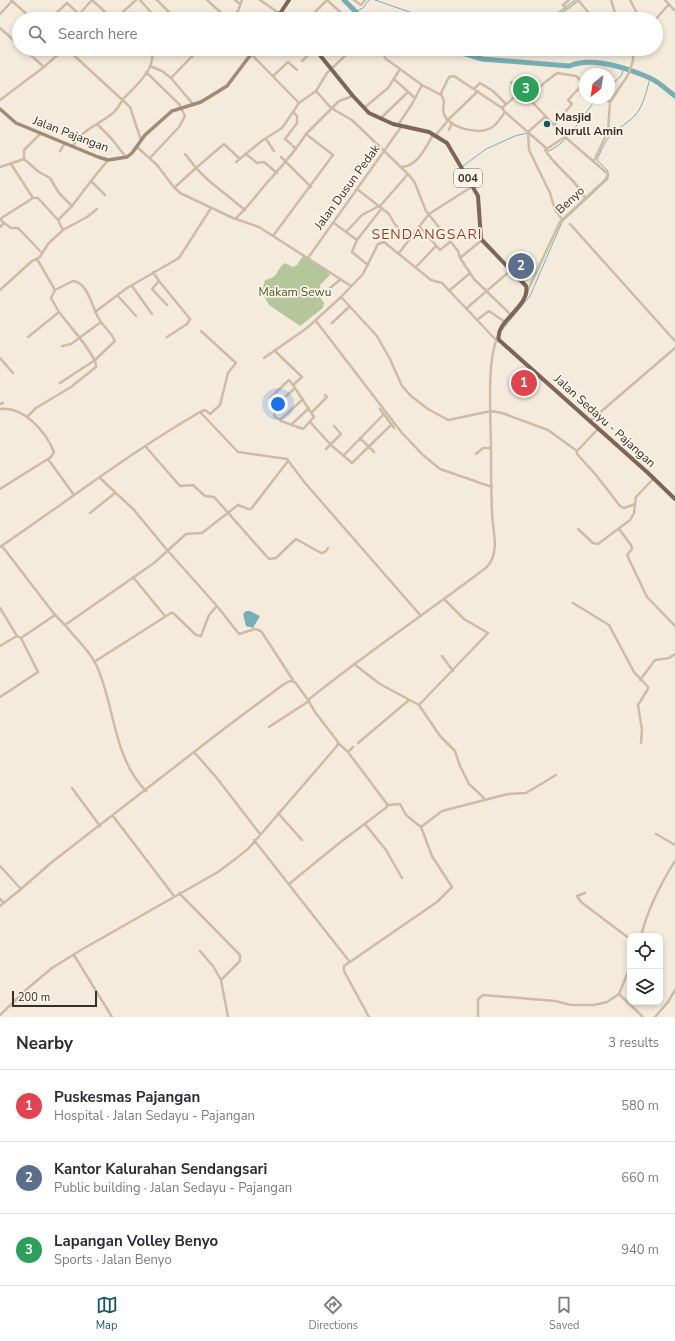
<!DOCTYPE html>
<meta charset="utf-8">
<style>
:root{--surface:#fff;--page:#f7f7f7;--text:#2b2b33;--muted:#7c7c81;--line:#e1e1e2;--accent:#185760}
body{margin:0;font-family:"Nunito Sans",sans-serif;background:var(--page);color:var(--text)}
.controls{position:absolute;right:12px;bottom:12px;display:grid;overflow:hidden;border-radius:8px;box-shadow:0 2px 6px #0003}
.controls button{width:36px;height:36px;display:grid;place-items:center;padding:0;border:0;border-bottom:1px solid var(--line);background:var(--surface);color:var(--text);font:20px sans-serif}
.compass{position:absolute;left:579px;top:68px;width:36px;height:36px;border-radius:50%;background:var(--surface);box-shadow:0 2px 6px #0003;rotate:210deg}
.scale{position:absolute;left:12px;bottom:10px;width:85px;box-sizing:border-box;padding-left:4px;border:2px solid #3a2f28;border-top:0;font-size:11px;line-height:14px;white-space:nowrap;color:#3a2f28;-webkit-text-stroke:3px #fcf4e9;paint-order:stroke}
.you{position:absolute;left:278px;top:404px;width:14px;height:14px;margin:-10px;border:3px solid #fff;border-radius:50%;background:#1a73e8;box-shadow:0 0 0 6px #1a73e833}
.badge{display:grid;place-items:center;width:26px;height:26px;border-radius:50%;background:var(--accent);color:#fff;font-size:13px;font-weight:700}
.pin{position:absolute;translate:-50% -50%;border:2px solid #fff;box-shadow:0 1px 4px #0006}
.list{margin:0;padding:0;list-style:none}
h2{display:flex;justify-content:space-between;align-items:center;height:52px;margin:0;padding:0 16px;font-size:17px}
h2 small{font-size:13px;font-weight:400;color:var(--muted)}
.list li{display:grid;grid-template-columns:26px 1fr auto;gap:12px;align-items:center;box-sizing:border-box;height:72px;padding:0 16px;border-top:1px solid var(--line)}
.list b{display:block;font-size:15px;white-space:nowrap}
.list p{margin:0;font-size:13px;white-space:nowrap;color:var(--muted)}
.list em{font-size:13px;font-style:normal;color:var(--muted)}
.icon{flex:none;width:22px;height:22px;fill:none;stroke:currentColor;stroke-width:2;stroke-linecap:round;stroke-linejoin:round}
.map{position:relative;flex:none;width:675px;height:1017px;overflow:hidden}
.search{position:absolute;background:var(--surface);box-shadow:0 2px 6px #0003;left:12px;right:12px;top:12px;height:44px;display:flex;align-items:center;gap:10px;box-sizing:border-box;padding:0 14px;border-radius:22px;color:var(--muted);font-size:15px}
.sheet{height:268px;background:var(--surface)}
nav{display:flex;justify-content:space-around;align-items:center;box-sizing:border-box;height:56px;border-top:1px solid var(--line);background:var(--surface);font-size:11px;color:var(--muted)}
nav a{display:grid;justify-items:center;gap:2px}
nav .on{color:var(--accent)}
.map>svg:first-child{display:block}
</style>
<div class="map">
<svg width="675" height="1017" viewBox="0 0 675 1017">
<rect width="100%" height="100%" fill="#f5ebdc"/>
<path fill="#b4c69a" d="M303,256L327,271L330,275L320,285L321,294L320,297L324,303L323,308L300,326L269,305L262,292L265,280C281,276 274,271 285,263L293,267L297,265Z"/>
<path fill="#77aeb5" d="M246,611H250L260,616L253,628L246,626L243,614Z"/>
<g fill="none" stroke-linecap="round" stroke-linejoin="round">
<path stroke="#77aeb5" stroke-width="1" d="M375,0L430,19
M354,12L363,8L369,0
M549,19L575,0
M609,87L621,76L624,68
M546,149L549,151C572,140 581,115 598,98
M463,166L486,149L515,136L527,133
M502,330L530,296L562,222L608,179V171L597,160C601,151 605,140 613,133C622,125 632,121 639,110C645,100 647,89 650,78"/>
<path stroke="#77aeb5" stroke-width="5" d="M344,0L363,19
M449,49L482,59L569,66C593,56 627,68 650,78C659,82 667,90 675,96"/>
<path stroke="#cebba6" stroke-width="2.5" d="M11,0L32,19
M92,0L113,19
M140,0L157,19
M157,0L176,19
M207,0L228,19
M235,0L240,4
M260,0L279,13
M327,0L348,19
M354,0L361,5L365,0
M578,0L594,19
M611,0L617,19
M630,0L640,19
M665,0L675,11
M566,9L563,5L569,0
M0,14L12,1
M629,16L632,19
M310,17L327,0
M50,19L67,3L84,19
M75,19L92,0
M115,19L136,0
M229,19L238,11L242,0
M553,19L579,0
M656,19L669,4
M0,28L19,45
M24,49L44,67
M67,49L130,107L141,140
M186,49L192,57
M241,49L251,54L299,103
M268,49L272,52
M361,49L365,51L372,49L382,52L386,59L400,69
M302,61L314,49
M150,66L162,71L171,78
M146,72L179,104L185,116L179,127L150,158
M273,76L288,62L297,70
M394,79L415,98
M511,82L522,92
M422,85L441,95
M474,89L480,83L493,91L506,104
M316,91L327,73L352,49
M604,98L610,102
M529,99L544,83L557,73L576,76L584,84
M0,100L44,67L64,49
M193,104L171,78L199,49
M364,108L388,88L400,69L422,85L412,104L398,125
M502,108L454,76L449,77L441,93C441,96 443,98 444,101C444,105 442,110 444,114C449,128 478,135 491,128C497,125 501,117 505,112L502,108L519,93L523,92L565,137L608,174L605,180L560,222L527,292
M505,112L546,148
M546,116L528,132L529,150L550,193L555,210L562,219
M380,119L408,92
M97,124L111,138L126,157
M554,125L572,104L568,100L582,85H585
M449,130L452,123
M306,134L339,101L353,96
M436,135L449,119L478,91
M565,137L545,150C557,169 577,180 585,198
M266,139L274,151
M291,144L285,139L297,123V116L293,112
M73,146C81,130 100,124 113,113C118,109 120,103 124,98C136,86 158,67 151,49
M293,146L296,149
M137,147L157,165L173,186L180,193L233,218L259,227L351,286
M60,151L65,143
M246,154L257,163L264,162L277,173
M281,157L311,187
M24,159L39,172L50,178L59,193L72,206
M240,159L224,144L196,168L208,180L245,210
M594,161L608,131L610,102L628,75L633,61V49
M236,162L263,140L282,128L299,103L316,91L331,108L352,120L409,175L415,183L426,211L458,251L460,258
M0,167L24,159V150L41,133
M403,167C418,165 426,147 433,135
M174,188L196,168L185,154
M357,189L389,214L394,223L409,240
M105,195L91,181L108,160
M33,198H38L58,220L72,206L91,181
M236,218C247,208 255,197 265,185C281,167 292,156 306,134L333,155L273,236
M0,219L33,198L11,164
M58,220L63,230
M4,223L11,228H18L42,253
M334,223L346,232L362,215L381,205L408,174
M570,224L675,341
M0,227L4,223L0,219
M420,227L440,250L450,242
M346,232L357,240L352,252L368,265
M357,240L382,208
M482,240L460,258L474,279L511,315
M399,253L429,214L473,186
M308,258L401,127
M37,259L55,290L73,281C90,283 92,311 101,322C107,330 111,332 115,341L95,360L60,383
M416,267L436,246
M153,272L159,281L152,289L167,305
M159,281L190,319L187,324L167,337
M132,286L152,314
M330,288L341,279
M0,290L32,261L40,257L48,244L63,230L87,217L97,209
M449,291L470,273
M118,296L136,316
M467,308L511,270
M95,312L127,288L179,258L211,208
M478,319L489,311L505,322
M316,321L402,433L423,455L440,469L492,487
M332,323L349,307
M28,337L59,312L51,298L55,290
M496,340L442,283L431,280L384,242L378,244L363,274L341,297L377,336L390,359L402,386L411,396L428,409L448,420L491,411L502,413L548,430L577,451V454L596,475L620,506L624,508L635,504
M62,346L71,344L101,322
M275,351L302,377L293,385L289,380L270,398L278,407L274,411L275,417L280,420L303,399
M0,358L13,373
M264,358L307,328L341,297
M0,404L3,403
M276,405L294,389
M0,409C24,406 46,432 54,452L51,457L0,489
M380,409L394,428
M200,412L205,410L210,414L220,405L228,373L236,363L201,331
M312,412L327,397L325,395
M27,417L36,408L71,387L96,367C98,357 67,323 59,312
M281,421L303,429L314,417L293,385
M590,421L675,348
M310,422L331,445L352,463L392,424
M292,424L309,408
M360,438L374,452
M146,447L180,486L193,485L205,496L214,497L269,559L276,558L296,539L321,553L325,552L328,548
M326,449L341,434L334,426
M577,451L598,429
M476,454L483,448H491
M344,455L384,414
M48,459L74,495
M90,513L115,493
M578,529L593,543L598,544L630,520L634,513L636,497L654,478
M619,529L631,545L632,549L627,555L647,597L675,626
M2,546L55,615
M0,547C66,502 131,452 200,412L238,452L287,459L305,483L421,616
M133,577L165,616
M573,603L609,625L634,672L648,687V689L638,705L642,730L641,743
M217,606L239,634L255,629L261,631L293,680
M0,608L17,636
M65,625C76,639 92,653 98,669C115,709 114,759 146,791
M0,646L17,636L21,638L55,615L65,625L154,563L186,534L202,533L238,505L248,509H251L288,461
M442,656L453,671
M94,662L171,613H173L196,635L201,636L209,615L217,606L168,551L134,510L100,478
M354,664L380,684L419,705L440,736L455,751L460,766L469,784L482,796L485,800
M640,680L655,660L669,658L675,654
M0,697L38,672L21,638
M419,705L488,633L464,619L445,600
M269,727L309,701
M358,743L409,700
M194,752L216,777L260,834
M348,752L353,747
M72,788L100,826
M278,813L302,840
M113,816L174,896
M365,824L386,850L402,878
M421,827L442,811L508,794L526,793L556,775
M656,834L675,845
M254,840L349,961
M0,866L21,889L0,906
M289,884L338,844L387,807V804L348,752L338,743
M21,889L52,862L225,728L284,684L290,681L295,682L308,700
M179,893L240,955V961L221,980
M585,893L577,896L581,902L630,939
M0,899L4,903
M641,936C648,908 660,885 675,861
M200,951L213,966L221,980L228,1017
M74,955L112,1017
M619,994L630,967
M0,1015L27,989L52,968L81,950L218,872L234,860L248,849L337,746L338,742L315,712L308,700C366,653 428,612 487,567C501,550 492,531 492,511C491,491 491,470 491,450C491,423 486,359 498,337
M369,1017L344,971V966L437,902L452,887L432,856L421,827L406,815L400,804L388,805
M478,1017V999L483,995L555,1001L571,1005H594L607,1002L619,994L643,1017
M655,1017L668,1002L675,990"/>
<path stroke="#a28a77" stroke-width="3.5" d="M275,19L281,12
M0,109L16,123L98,157L108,160L127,157L132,153L145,135L172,111L201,102L227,86L255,49"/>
<path stroke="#7d6657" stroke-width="4" d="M288,19L281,12L289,0
M315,49L353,96L369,113L393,124L429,132L447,143L478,196L481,239L526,286C531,306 494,322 499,340L647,472L675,499"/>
</g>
<circle fill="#185760" stroke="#fcf4e9" stroke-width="1.5" cx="547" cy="124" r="4"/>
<g text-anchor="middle" stroke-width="3.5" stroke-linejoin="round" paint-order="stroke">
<rect fill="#fcf4e9" stroke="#746a62" stroke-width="1" x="454" y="169" width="28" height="18" rx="3"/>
<g font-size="11" font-weight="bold" fill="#3a2f28">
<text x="468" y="182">004</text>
</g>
<g font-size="12" font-weight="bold" fill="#3a2f28" stroke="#fcf4e9" text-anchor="start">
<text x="555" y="121">Masjid<tspan x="555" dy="14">Nurull Amin</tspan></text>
</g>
<g font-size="12" fill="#3a2f28" stroke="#fcf4e9">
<text transform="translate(71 134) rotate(21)" y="4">Jalan Pajangan</text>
<text transform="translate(347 187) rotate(-54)" y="4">Jalan Dusun Pedak</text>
<text transform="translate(570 200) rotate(-43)" y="4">Benyo</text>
<text transform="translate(605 421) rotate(42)" y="4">Jalan Sedayu - Pajangan</text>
</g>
<g font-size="12" fill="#455b29" stroke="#fcf4e9">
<text x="295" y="296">Makam Sewu</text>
</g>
<g font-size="14" letter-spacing="1" fill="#913d18" stroke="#fcf4e9">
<text x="427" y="239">SENDANGSARI</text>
</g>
</g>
</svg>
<div class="controls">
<button><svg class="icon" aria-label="locate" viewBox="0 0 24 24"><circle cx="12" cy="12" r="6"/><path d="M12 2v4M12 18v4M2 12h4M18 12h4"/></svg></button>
<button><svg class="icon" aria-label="layers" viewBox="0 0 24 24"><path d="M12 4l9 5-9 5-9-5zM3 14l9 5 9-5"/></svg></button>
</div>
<svg class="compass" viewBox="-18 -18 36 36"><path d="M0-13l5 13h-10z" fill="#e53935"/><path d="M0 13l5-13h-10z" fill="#7c7c81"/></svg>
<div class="scale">200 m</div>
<div class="you"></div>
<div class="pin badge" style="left:524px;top:383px;background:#e0444e">1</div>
<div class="pin badge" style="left:521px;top:266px;background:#5c6f8a">2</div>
<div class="pin badge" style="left:526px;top:89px;background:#2e9e5b">3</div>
<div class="search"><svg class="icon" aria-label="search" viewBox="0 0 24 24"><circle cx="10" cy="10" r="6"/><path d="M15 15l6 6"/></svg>Search here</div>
</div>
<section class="sheet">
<h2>Nearby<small>3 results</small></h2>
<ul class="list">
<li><span class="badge" style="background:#e0444e">1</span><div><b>Puskesmas Pajangan</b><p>Hospital · Jalan Sedayu - Pajangan</p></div><em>580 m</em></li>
<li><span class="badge" style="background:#5c6f8a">2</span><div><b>Kantor Kalurahan Sendangsari</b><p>Public building · Jalan Sedayu - Pajangan</p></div><em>660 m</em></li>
<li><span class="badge" style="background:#2e9e5b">3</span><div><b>Lapangan Volley Benyo</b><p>Sports · Jalan Benyo</p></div><em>940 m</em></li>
</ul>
</section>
<nav>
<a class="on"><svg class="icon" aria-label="map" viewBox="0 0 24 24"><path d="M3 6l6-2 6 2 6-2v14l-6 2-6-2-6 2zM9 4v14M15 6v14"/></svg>Map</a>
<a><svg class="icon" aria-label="directions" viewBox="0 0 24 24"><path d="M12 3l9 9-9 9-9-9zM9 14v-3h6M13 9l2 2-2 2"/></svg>Directions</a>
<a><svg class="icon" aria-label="saved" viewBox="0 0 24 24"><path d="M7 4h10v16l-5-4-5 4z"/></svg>Saved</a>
</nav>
